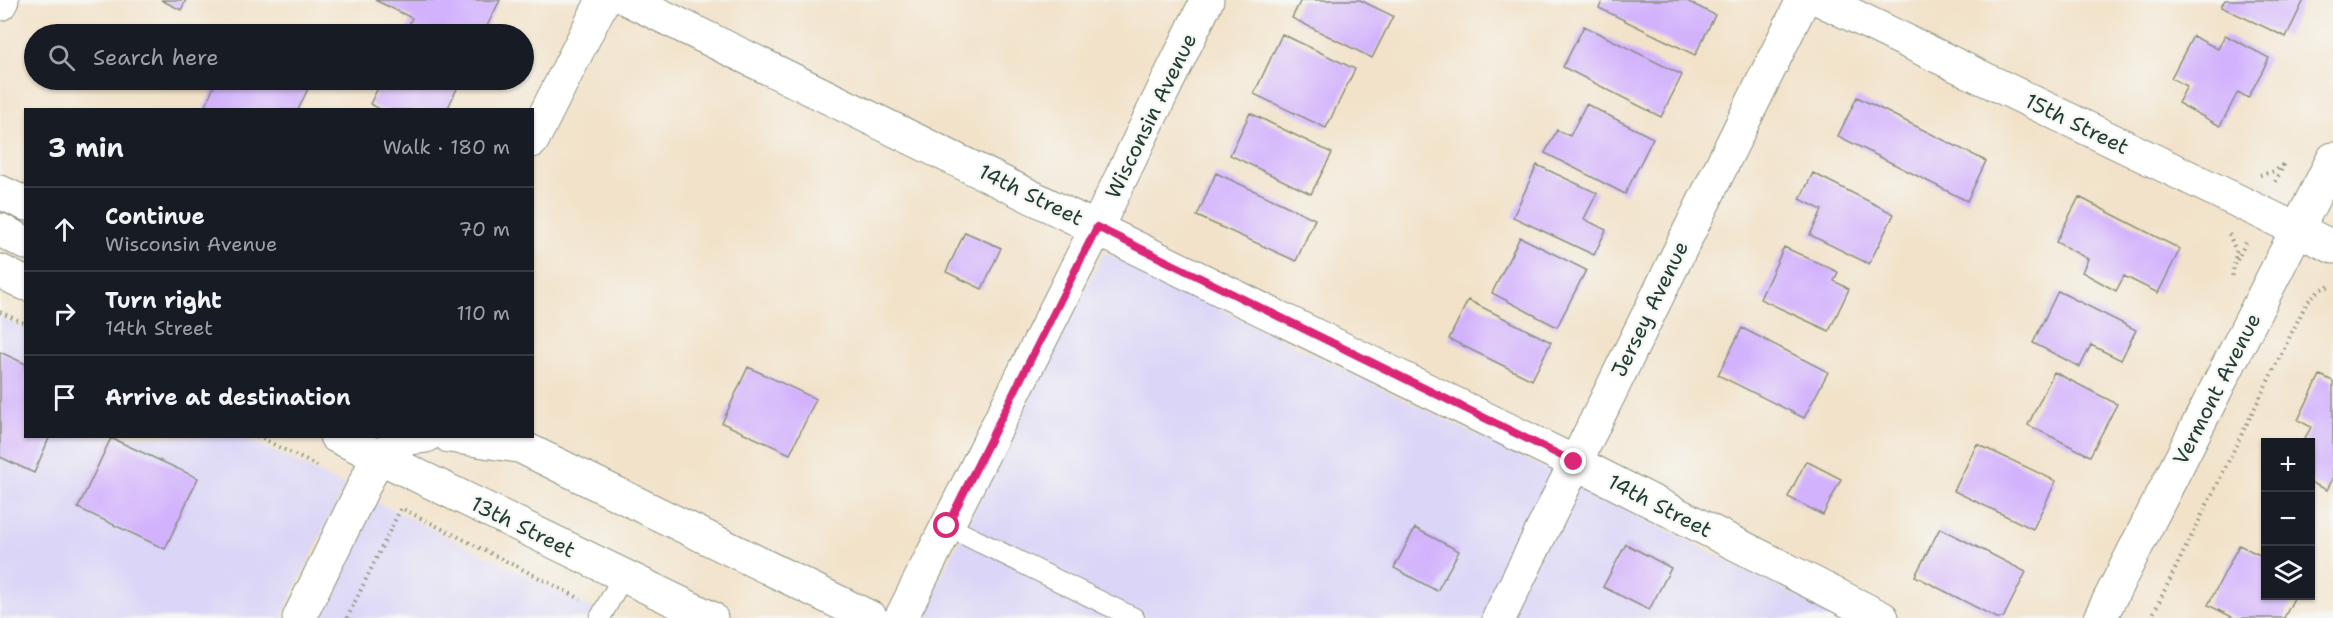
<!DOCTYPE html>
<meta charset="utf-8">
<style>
:root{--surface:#171b24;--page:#242831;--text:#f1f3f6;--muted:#9ea1a6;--line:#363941}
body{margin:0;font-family:"Shantell Sans",sans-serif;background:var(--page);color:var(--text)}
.controls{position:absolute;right:18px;bottom:18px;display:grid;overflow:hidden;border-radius:0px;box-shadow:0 2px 4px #0004}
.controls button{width:54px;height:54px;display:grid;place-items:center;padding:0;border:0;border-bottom:2px solid var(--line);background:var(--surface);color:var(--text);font:30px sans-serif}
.stop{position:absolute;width:18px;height:18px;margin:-14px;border:4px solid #db2777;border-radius:50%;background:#fff}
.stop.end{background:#db2777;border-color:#fff;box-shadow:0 2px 6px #0008}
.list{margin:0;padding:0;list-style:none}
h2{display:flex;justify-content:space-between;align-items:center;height:78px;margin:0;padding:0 24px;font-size:26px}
h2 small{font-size:20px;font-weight:400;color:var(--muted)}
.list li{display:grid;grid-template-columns:39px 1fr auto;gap:18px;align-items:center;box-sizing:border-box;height:84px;padding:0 24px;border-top:2px solid var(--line)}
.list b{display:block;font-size:22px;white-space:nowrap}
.list p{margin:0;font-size:20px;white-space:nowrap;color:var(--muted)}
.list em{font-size:20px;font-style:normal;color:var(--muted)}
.icon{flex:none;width:33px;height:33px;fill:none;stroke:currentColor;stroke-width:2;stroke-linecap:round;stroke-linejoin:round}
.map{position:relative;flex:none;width:2333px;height:618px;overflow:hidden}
.search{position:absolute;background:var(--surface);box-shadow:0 2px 4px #0004;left:24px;top:24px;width:510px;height:66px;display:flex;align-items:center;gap:15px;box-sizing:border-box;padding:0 21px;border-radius:33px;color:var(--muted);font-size:22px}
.panel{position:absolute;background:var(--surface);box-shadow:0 2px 4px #0004;left:24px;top:108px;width:510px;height:330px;border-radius:0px}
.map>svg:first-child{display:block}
</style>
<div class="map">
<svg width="2333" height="618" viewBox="0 0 2333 618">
<rect width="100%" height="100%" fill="#f6f6f2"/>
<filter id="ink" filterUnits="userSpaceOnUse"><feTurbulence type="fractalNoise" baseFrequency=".0167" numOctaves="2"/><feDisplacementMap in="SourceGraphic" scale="12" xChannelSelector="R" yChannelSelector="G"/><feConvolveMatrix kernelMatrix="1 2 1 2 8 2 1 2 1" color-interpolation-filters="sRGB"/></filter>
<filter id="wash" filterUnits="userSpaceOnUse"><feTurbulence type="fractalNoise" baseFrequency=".008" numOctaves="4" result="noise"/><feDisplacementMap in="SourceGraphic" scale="24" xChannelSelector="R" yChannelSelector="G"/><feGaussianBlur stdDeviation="1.35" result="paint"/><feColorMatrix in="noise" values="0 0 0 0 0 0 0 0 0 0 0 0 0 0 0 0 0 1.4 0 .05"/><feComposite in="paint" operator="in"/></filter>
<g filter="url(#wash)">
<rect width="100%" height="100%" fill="#f2e2c9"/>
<path fill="#dbd6f7" d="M1104,252L1566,479L1840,618H932L923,613Z
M0,316L25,329L26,436L244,437L345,486L281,618H0Z
M375,501L612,618H318Z"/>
<g id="blocks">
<path fill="#d2b1fd" d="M161,0H186L181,10Z
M375,0H500L483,34H404L412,18Z
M1301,0H1360L1393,16L1372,58L1292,18Z
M1603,0H1685L1715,15L1695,55L1599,8Z
M2225,0H2304L2286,37L2221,7Z
M1584,26L1682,75L1661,117L1563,67Z
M1282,34L1355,69L1326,128L1254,94Z
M2225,35L2269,58L2248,98L2238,92L2220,126L2178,103L2187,86L2171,78L2193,36L2218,49Z
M217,80H312L298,110H203Z
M382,80H461L447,110H382L370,104Z
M1857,97L1986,161L1967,201L1838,136Z
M1586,104L1653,138L1625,194L1545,153L1557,130L1570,136Z
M1250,113L1332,153L1311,194L1230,155Z
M1537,165L1597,193L1584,219L1606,230L1594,255L1513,217Z
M1216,173L1315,219L1296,261L1197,216Z
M1813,173L1894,214L1869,264L1810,235L1822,210L1800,199Z
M2079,197L2180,249L2158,293L2124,276L2116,291L2082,272L2088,259L2056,242Z
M965,232L1001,248L982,289L946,272Z
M1520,237L1586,270L1557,327L1492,293Z
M1784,247L1838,272L1834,281L1849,289L1829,331L1760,299Z
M2058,291L2136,330L2121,360L2091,345L2080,367L2033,343Z
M1468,300L1551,342L1532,380L1449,339Z
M1742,328L1828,372L1804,418L1718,375Z
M0,352L26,364V436H50L34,473L0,457Z
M748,367L816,399L790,454L722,423Z
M2054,372L2117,404L2090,456L2028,425Z
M2320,375L2333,381V478L2327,490L2310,482V442H2303L2311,427L2298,420Z
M111,438L198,478L165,549L78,508Z
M1977,444L2056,481L2033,529L1954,491Z
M1806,461L1841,479L1823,515L1788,497Z
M1415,528L1459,551L1437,591L1394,568Z
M1940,528L2026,572L2003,618H1997L1915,576Z
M1626,544L1671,568L1649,610L1603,587Z
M2239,545L2266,558V596H2295L2284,618H2234L2208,605Z"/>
</g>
</g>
<g filter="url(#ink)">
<use href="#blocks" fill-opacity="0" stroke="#88907e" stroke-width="1.5"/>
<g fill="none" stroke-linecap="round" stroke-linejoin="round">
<g stroke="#88907e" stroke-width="22">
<path id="service" d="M947,526L1134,618
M600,618L623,576"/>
</g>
<g stroke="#88907e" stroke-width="35">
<path id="minor" d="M629,0L1574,462L1882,618
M1821,0L2333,247
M0,4L2,0
M532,141L603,0
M299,618L378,457
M901,618L1097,227L1207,0
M1499,618L1803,0"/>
</g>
<g stroke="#88907e" stroke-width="35">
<path id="secondary" d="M2100,618L2333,159"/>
</g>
<g stroke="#88907e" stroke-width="35">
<path id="trunk" d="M0,192L26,204
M0,230L26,243
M0,271L26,284
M336,436L711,618
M449,436L518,446
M499,436L871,618
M378,457L408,438L426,436"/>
</g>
<path stroke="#88907e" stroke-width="4" stroke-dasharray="1.5 4.5" stroke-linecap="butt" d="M2260,175L2275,171L2285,163L2275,182
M2229,234L2236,251L2232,279
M2237,260L2246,242
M0,312L26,324
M257,436L317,466
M347,618L401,508L581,599
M2151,618L2306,304C2314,294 2320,287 2333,286"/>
<use href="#service" stroke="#fff" stroke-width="20"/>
<use href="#minor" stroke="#fff" stroke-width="33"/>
<use href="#secondary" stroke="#fff" stroke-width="33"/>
<use href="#trunk" stroke="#fff" stroke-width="33"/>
</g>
</g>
<g fill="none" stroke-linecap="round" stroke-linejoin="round" filter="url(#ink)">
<path stroke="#db2777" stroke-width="8" d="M947,526L1097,227L1574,462"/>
</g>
<g text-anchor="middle" stroke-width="4.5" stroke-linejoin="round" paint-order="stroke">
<g font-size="21" fill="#1f3d34" stroke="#f6f6f2">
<text transform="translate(1151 116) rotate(-64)" y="7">Wisconsin Avenue</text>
<text transform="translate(2077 124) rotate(26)" y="7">15th Street</text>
<text transform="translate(1031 195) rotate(26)" y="7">14th Street</text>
<text transform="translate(1650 309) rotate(-64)" y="7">Jersey Avenue</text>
<text transform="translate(2217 389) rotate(-63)" y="7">Vermont Avenue</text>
<text transform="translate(1660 506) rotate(27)" y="7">14th Street</text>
<text transform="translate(523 527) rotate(26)" y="7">13th Street</text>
</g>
</g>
</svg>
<div class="controls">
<button>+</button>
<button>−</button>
<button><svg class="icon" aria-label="layers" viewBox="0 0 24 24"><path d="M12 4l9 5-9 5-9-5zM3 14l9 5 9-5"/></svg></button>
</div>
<div class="stop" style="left:947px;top:526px"></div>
<div class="stop end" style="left:1574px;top:462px"></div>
<div class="search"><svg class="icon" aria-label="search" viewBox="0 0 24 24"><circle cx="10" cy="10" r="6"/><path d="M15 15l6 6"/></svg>Search here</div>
<section class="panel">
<h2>3 min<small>Walk · 180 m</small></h2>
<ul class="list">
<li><svg class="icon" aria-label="ahead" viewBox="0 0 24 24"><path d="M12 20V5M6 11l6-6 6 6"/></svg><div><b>Continue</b><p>Wisconsin Avenue</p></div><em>70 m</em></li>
<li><svg class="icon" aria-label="right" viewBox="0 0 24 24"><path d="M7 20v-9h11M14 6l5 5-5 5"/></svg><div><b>Turn right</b><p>14th Street</p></div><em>110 m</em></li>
<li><svg class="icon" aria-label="arrive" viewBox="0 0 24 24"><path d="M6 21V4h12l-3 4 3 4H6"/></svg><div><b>Arrive at destination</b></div></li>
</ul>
</section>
</div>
